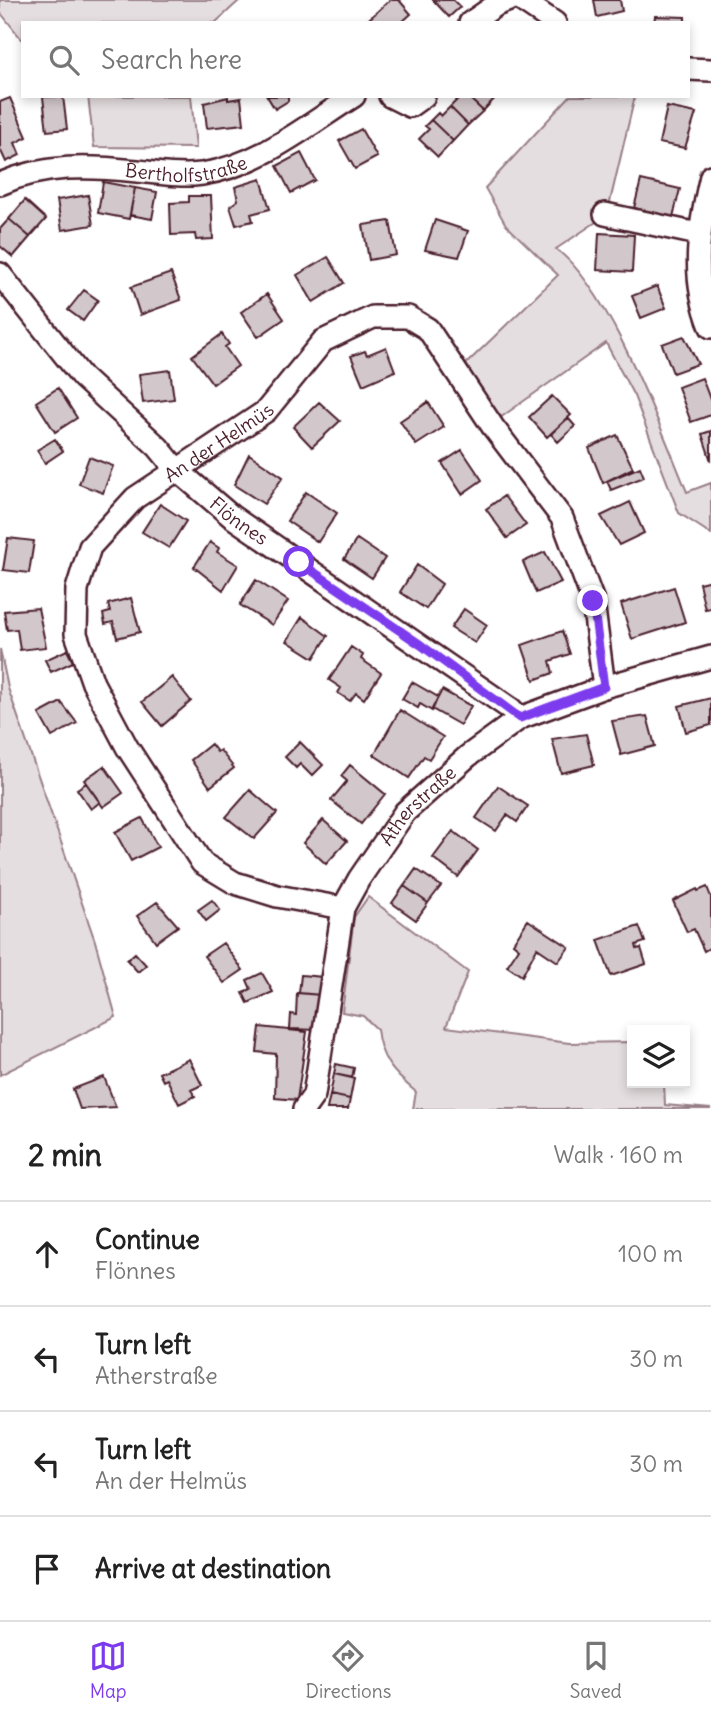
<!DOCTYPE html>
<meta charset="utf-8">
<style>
:root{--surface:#fff;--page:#f6f6f6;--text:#222;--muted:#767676;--line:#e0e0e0;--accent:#7c3aed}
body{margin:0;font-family:Delius,sans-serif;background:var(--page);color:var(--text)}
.controls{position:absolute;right:21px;bottom:21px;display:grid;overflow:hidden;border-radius:0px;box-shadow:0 4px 10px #0003}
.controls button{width:63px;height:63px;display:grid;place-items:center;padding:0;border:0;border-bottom:2px solid var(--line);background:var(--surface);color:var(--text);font:35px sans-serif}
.stop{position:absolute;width:21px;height:21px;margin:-16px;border:5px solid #7c3aed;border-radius:50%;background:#fff}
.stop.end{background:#7c3aed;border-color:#fff;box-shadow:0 2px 7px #0008}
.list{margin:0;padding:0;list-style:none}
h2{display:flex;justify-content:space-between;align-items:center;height:91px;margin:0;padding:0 28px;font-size:30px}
h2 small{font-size:23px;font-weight:400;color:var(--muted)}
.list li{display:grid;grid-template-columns:46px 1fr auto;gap:21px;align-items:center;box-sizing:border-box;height:105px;padding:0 28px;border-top:2px solid var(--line)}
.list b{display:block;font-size:26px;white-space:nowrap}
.list p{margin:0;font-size:23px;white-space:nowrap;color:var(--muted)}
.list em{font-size:23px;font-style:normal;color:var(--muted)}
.icon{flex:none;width:38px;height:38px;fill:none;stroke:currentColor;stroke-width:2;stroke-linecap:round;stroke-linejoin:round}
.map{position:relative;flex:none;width:711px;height:1109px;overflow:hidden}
.search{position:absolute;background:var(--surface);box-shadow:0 4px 10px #0003;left:21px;right:21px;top:21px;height:77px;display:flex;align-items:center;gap:18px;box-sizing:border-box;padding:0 24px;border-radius:0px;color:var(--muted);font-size:26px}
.sheet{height:511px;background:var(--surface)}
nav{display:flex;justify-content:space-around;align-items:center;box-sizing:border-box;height:98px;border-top:2px solid var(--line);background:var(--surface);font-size:19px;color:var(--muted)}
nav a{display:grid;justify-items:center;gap:4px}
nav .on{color:var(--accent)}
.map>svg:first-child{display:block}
</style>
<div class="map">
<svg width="711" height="1109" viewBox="0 0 711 1109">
<rect width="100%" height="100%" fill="#fff"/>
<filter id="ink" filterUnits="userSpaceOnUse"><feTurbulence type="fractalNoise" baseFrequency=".0143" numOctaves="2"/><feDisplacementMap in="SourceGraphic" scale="14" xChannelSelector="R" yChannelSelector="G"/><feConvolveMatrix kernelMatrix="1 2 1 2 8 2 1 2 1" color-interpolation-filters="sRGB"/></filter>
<g filter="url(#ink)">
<path fill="#e5dee0" stroke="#987e86" stroke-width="2" d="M0,0H240L215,23H23V41L0,12Z
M88,96H191L196,148L94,147Z
M570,96H635L610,202L614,210L556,249C610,289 660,427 687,492L711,483V534L679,513L634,396L606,343L497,420L466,364L558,275L506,225L485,188Z
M0,649L8,688L95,941L116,1017L0,1075Z
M368,897L468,972L446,1027L569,1043L632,1042V1083H664L665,1105L711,1109H413L416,1092C393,1073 380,1059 377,1029L363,1016L342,1012L354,917Z"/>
<path fill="#d2c7cb" stroke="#4a1f2b" stroke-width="2" d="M390,0H399L411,14L401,23H372L369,19Z
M433,0H453L460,7L449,17Z
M594,0H620L622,11L597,17Z
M655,16L685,17V23H654Z
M63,96L67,129L47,131L43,97Z
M267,96H288V101L275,109Z
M455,96H467L483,111L468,125L450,107L458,99Z
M467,96H497L483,111Z
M228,97V100L241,98L244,124L207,128L204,103Z
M10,98L27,137L15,143L20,155L6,162L0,149V102Z
M450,107L468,125L453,141L431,120L438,113L441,116Z
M667,107L696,113L685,148L659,143Z
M431,120L453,141L438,157L419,139L429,129L425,126Z
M361,129L377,157L355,169L339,141Z
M301,153L315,180L291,193L277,166Z
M261,179L270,209L251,214L253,221L236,225L230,206L238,200L235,187Z
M641,180L680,189L673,217L634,208Z
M103,182L135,188L129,219L98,213Z
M135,188L157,192L152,219L130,215Z
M88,195L93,225L62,230L57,200Z
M189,196H211L213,239L196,240L195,234L171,235L170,203L189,202Z
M25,200L46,219L30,237L9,219Z
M9,219L30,237L13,257L0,246V229Z
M435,220L468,231L459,257L425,250Z
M390,221L396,255L369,260L363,225Z
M599,233L634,235L632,272L597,270Z
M328,257L344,283L313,302L297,275Z
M171,273L181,300L140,315L131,287Z
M657,286L666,308L641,318L632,296Z
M84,290L98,300L83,321L68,310Z
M267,294L284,319L258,337L241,312Z
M222,334L229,344L225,347L238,366L213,384L192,356Z
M684,336L698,364L673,373L662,344Z
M386,347L395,371L363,385L351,356L365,351L367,355Z
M170,370L174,399L143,403L139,374Z
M702,378L711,402V415L691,422L678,387Z
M58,388L77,418L55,432L36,402Z
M552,396L571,415L547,437L529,417Z
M319,402L340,421L312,447L293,427Z
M428,402L444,427L416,445L400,421Z
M568,418L575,426L558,442L551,434Z
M711,431V461L702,434Z
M617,435L633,468L603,483L589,448Z
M55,439L63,451L45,463L37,450Z
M462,450L482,480L462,494L442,463Z
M249,454L283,477L264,504L234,485Z
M89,457L113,466L103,493L79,484Z
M640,467L644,477L611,490L607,481Z
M306,492L337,513L318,542L287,521Z
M504,496L526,525L507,538L486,509Z
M630,502L644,533L619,545L601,516Z
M160,504L186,521L169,548L142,532Z
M8,538L34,541L29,573L3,570Z
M357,539L385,558L372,578L344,559Z
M210,542L219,548L217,552L238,565L223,590L194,567Z
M545,552L561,582L536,593L523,562Z
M417,565L442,584L426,609L400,592Z
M256,580L288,601L272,625L240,605Z
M711,580V608L705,609L699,583Z
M674,587L685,622L632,639L621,604Z
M131,598L140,632L117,638L113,622L105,624L103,614L110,612L108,604Z
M38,608L46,647L20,650L17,629L7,630L4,611Z
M464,609L487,625L475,643L451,628Z
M302,617L328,636L314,658L287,641Z
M562,631L570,654L550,661L553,673L534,680L522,645Z
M351,647L363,655L361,659L381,673L364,699L356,693L350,701L338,693L341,688L329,680Z
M67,650L73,662L51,672L45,660Z
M172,677L191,701L162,726L142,702Z
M412,682L438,697L432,711L420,704L418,708L402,699Z
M442,690L471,706L460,725L432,709Z
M711,698V725L686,732L679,706Z
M61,702L77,723L52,737L39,714Z
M400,710L443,737L429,759L424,756L409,778L374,755Z
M647,716L655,746L621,755L612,721Z
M586,734L594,765L561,773L552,739Z
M300,742L323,765L312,776L300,764L296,768L285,757Z
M211,744L217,752L220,750L234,768L210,787L191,760Z
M350,765L385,794L361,824L331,800L347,781L341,776Z
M104,766L123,793L103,807L84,780Z
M86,783L100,802L91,809L77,789Z
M498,786L528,806L517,822L507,815L496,831L476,818Z
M250,790L277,813L254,839L226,817Z
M142,818L158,847L131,861L115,832Z
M323,820L347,841L326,864L303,843Z
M453,831L478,850L458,877L433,858Z
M416,869L441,886L428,903L404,886Z
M404,886L428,903L416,920L392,903Z
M707,887L711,897V947L704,951L694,929L687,932L673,901L697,889L698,891Z
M212,900L220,910L206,921L198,910Z
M157,902L178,926L156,942L137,916Z
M528,920L569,947L558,962L537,948L522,976L507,966L519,948L513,943Z
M639,926L645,942L636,945L637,949L641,948L646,964L611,976L598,940Z
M223,943L243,970L224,983L204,956Z
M135,953L146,965L138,972L127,960Z
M262,973L273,992L248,1003L243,993L251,989L247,980Z
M301,975L323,977L321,995L299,993Z
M297,993L321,995L318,1030L290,1029L291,1014L296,1015Z
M260,1027L307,1032L297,1100L275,1098L276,1054L257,1052Z
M189,1059L202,1085L191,1090L195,1096L179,1104L167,1079L163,1081L159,1073Z
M336,1064L354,1068L352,1078L334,1074Z
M334,1074L354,1078L350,1099L330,1095Z
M104,1077L116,1107L80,1109L73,1089Z
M330,1095L350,1099L348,1109H327Z"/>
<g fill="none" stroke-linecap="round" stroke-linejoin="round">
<g stroke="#4a1f2b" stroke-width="26">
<g id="minor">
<path d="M521,0L555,23"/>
<path d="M470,23L496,5L509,0"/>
<path d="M688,69L711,70"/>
<path d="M390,96L410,106L424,96"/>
<path d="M711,176C699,228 690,276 711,327"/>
<path id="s1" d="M0,184C45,164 89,166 137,171C159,173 180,177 202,174C260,165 305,127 354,96"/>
<path d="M605,214L698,234"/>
<path id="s2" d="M0,274L82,377L158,447L176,469L231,516L511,709L520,718"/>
<path id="s3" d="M343,908L277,896L235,883L202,863L127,747L93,683L76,634L77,589L90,547L135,498L266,411L323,341L373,317H408L428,329L493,427L562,518L593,601L604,687"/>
<path id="s4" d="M304,1109L314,1095L343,908L359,879L405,812L468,756L520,718L604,687L711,657"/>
</g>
</g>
<use href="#minor" stroke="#fff" stroke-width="21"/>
</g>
</g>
<g fill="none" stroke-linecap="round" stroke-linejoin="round" filter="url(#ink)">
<path stroke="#7c3aed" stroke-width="9" d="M299,562L421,645L520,718L604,687L593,601"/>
</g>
<g text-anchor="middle" stroke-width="7" stroke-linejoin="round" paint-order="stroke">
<g font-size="19" fill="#4a1f2b" stroke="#fff">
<text dy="7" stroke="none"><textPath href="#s1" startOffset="189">Bertholfstraße</textPath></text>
<text dy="7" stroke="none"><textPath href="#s3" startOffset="668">An der Helmüs</textPath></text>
<text dy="7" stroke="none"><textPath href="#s2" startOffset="345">Flönnes</textPath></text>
<text dy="7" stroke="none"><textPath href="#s4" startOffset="334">Atherstraße</textPath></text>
</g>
</g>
</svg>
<div class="controls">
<button><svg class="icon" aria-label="layers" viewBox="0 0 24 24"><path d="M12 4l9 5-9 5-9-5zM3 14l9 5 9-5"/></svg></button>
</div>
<div class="stop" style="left:299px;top:562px"></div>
<div class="stop end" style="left:593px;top:601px"></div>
<div class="search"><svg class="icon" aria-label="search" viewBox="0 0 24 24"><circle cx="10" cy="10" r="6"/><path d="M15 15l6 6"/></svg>Search here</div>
</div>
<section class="sheet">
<h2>2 min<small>Walk · 160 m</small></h2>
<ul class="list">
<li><svg class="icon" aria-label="ahead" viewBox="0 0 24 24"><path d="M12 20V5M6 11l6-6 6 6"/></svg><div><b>Continue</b><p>Flönnes</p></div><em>100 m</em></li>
<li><svg class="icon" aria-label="left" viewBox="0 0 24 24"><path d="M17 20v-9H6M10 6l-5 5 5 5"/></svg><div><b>Turn left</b><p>Atherstraße</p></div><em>30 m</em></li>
<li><svg class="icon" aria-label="left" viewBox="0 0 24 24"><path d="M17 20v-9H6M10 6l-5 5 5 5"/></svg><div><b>Turn left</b><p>An der Helmüs</p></div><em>30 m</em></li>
<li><svg class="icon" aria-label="arrive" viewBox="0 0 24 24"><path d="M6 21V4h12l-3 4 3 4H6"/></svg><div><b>Arrive at destination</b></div></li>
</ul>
</section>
<nav>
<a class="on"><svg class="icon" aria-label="map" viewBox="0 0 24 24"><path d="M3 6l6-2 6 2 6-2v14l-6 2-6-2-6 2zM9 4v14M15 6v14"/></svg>Map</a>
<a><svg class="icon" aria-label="directions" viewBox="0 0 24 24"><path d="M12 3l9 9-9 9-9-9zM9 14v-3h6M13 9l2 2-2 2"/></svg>Directions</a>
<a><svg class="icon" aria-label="saved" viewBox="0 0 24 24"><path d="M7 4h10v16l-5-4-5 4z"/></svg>Saved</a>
</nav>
